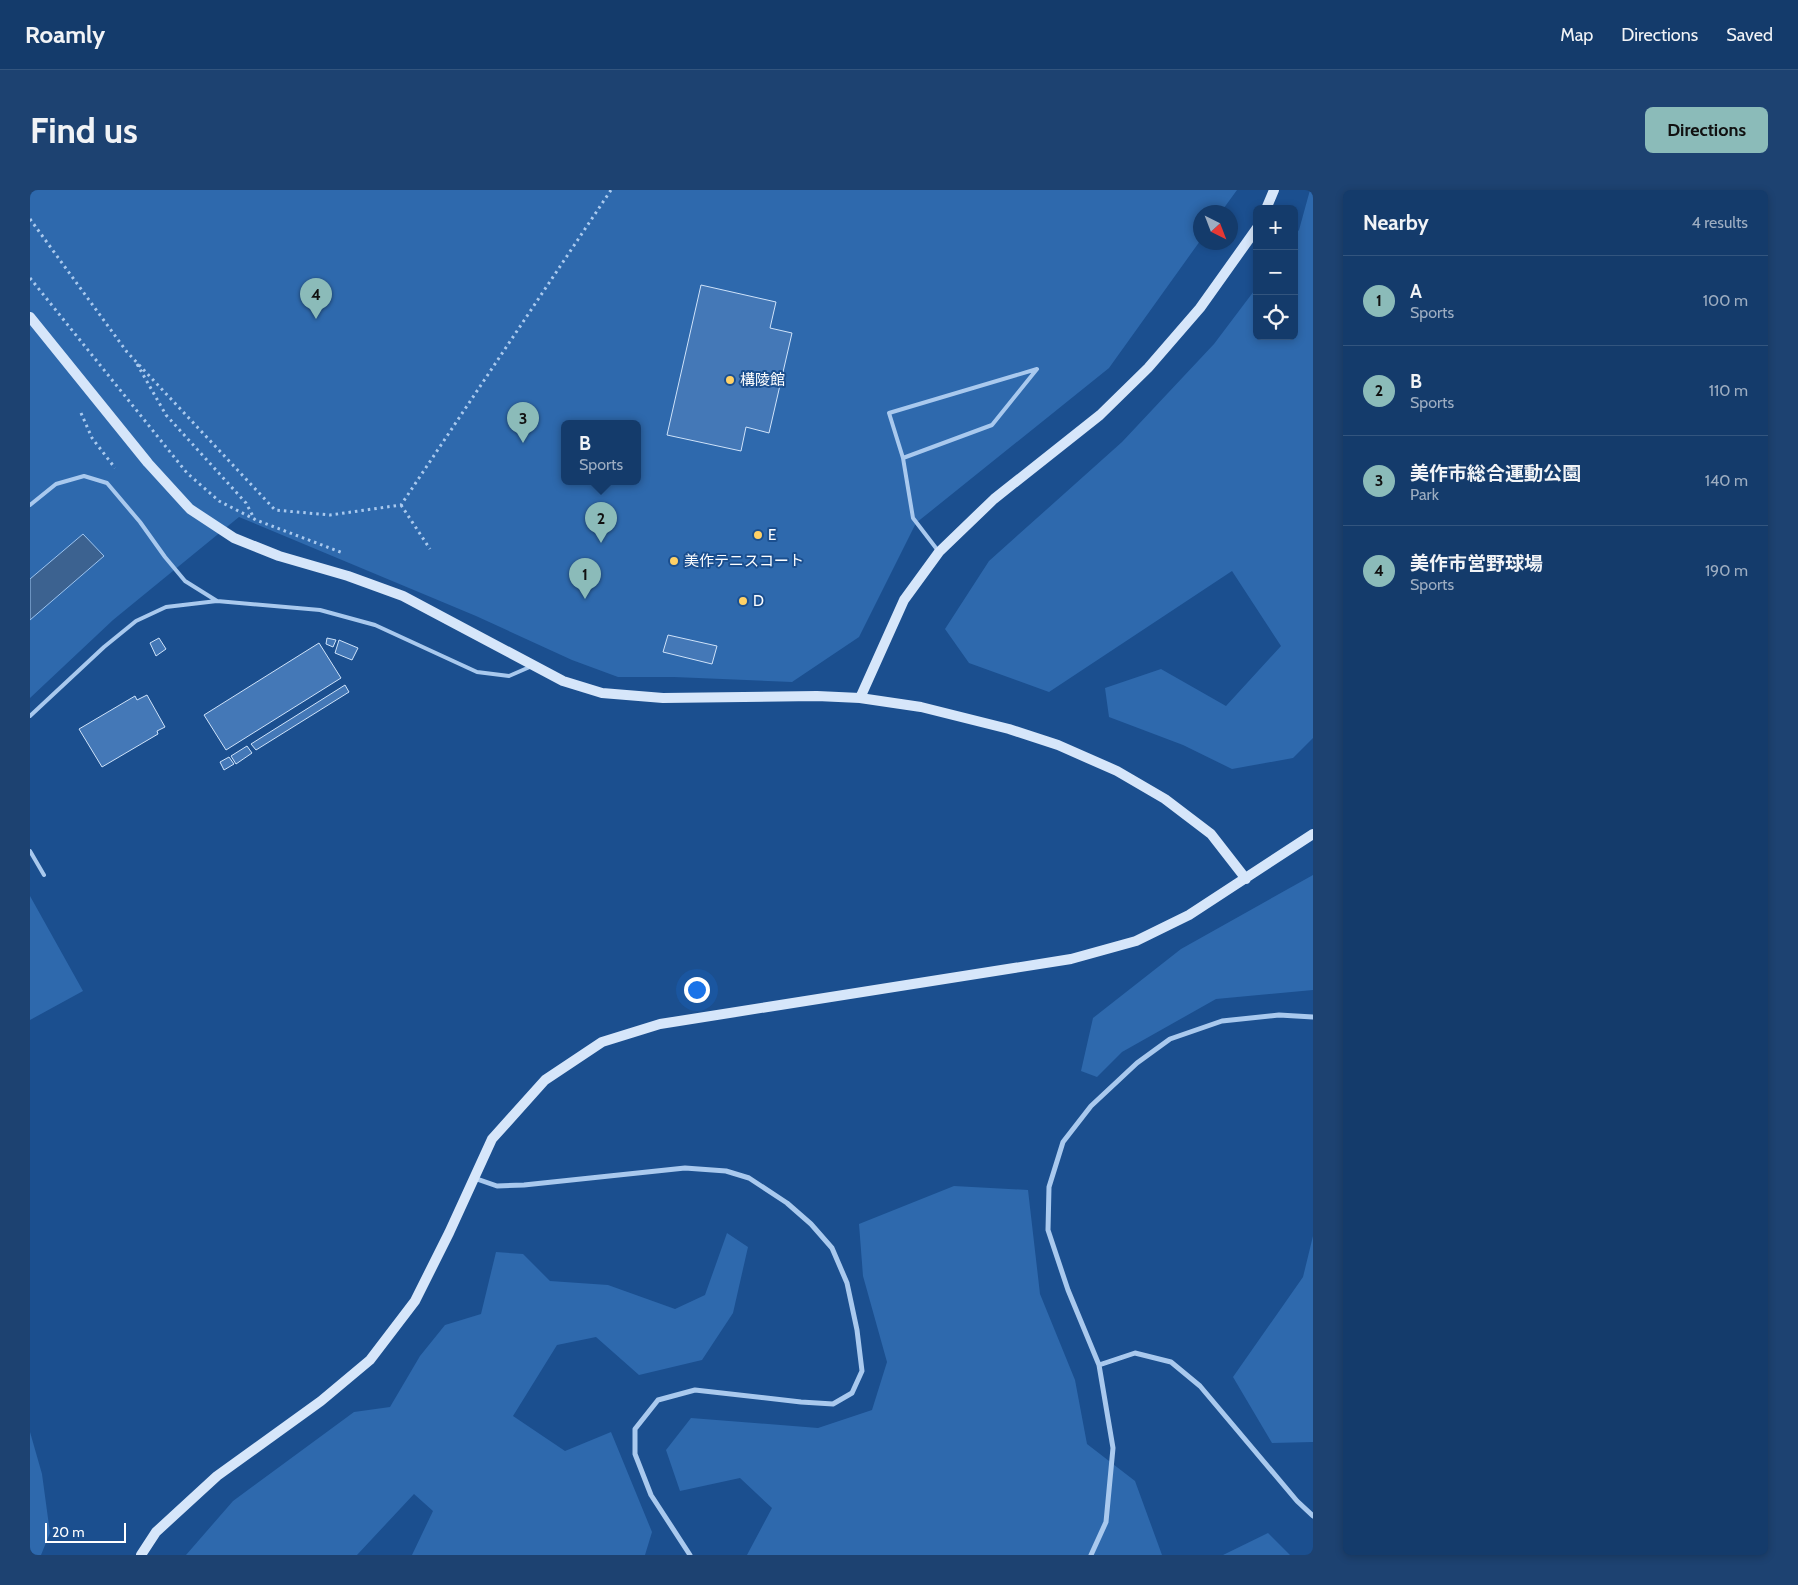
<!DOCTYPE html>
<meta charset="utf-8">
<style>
:root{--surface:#143b6b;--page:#1d4271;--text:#f1f3f6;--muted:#9dadc1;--line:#33557e;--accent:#8bbbb9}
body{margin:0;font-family:Cabin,"Noto Sans JP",sans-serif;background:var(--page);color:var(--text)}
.controls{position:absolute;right:15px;top:15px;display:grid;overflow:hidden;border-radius:8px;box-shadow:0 2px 8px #0003}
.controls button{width:45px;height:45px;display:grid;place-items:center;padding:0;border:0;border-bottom:1px solid var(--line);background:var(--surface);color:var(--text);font:25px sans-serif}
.compass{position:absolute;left:1163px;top:15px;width:45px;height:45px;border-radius:50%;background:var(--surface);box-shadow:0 2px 8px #0003;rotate:138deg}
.scale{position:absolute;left:15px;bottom:12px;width:81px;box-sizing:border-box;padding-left:5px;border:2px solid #fff;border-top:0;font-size:14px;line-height:18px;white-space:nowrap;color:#fff;-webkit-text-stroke:4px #1b4f8f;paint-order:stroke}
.you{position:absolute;left:666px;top:799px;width:18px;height:18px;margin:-12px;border:4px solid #fff;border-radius:50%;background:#1a73e8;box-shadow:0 0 0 8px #1a73e833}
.badge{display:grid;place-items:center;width:32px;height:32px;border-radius:50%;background:var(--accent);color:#111;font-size:16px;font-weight:700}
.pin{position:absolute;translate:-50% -41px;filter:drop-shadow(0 1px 2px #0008)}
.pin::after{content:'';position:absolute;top:26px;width:18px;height:15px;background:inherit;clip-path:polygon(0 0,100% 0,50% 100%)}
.popup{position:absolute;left:531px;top:230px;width:80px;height:65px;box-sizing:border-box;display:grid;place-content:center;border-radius:8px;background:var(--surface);filter:drop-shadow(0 1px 4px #0005);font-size:16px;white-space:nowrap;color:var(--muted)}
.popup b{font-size:19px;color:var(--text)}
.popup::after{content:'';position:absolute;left:50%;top:100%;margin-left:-10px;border:10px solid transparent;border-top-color:var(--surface)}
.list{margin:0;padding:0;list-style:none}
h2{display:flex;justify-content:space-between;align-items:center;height:65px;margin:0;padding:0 20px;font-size:21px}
h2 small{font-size:16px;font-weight:400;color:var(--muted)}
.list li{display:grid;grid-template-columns:32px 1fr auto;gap:15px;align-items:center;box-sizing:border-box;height:90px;padding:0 20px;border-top:1px solid var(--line)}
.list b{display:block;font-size:19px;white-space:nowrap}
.list p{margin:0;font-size:16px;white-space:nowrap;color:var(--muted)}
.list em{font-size:16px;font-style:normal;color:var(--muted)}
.icon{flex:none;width:28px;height:28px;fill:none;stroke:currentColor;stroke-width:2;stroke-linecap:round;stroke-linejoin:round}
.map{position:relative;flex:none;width:1283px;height:1365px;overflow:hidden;border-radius:8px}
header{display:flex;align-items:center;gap:30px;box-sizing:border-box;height:70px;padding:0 25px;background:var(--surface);border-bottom:1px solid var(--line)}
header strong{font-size:24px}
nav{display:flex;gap:28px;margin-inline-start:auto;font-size:18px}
.intro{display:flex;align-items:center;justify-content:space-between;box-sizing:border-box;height:120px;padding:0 30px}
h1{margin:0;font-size:35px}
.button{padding:12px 22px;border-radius:8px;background:var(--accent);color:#111;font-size:18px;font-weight:700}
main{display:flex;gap:30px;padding:0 30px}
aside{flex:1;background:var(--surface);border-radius:8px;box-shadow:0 2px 8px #0003}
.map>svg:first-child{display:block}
</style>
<header>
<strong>Roamly</strong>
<nav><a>Map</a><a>Directions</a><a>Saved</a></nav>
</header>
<div class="intro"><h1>Find us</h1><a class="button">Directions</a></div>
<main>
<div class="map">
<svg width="1283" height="1365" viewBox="0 0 1283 1365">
<rect width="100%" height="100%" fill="#1b4f8f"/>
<path fill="#2e69ad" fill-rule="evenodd" d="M0,0H1207L1191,22H1170V51L1079,178L886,333L829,447L762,492L644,487H588L542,470L446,426L209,327L83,430L0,508ZM535,234H607V292H535Z
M1280,0H1283V548L1263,568L1202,579L1153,555L1079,527L1075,498L1131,479L1196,516L1251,456L1202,381L1019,502L939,473L915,439L959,371L1092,252L1184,154L1227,97V146H1264V46L1269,40Z
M1283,685V800L1186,809L1092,862L1067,887L1051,881L1063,828L1151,759Z
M0,706L53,801L0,830Z
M924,996L998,1000L1010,1104L1045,1190L1057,1254L1105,1291L1132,1365H717L742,1318L710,1288L650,1301L636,1260L661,1228L788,1238L842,1220L857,1172L833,1086L829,1034Z
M697,1043L718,1057L703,1123L672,1170L609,1185L566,1147L527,1155L483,1226L535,1261L581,1242L622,1342L615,1365H382L403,1321L384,1304L327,1365H156L203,1311L324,1222L360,1217L390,1166L415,1135L451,1124L466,1062L493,1064L520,1091L578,1095L645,1119L675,1105Z
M1283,1046V1252L1242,1253L1203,1187L1273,1087Z
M0,1242L12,1284L20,1343L11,1365H0Z
M1238,1343L1260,1365H1193Z"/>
<path fill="#3c6290" stroke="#9cc4f0" d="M53,344L74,366L0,430V389Z"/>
<path fill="#4478b7" stroke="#cfe3fa" d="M671,95L746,112L740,138L762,143L739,243L716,237L711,261L637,245Z
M638,445L687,456L682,474L633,462Z
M129,448L136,459L126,466L120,453Z
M297,448L306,450L303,457L296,454Z
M309,450L328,458L322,470L305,463Z
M289,453L311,488L196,560L174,525Z
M315,495L319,502L226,560L221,554Z
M117,505L135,537L127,541L128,544L72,577L49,539L105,506L107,510Z
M217,556L222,563L206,574L201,566Z
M199,567L204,574L194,580L190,572Z"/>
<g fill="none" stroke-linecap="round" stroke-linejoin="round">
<path stroke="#a9c9ee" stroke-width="3" stroke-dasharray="2.5 4" stroke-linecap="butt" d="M0,29L97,162L245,320L300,325L371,315L581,0
M0,88L157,283L189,311L226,330L313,363
M107,174L136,225L216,313L225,330
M51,223L62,248L85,278
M371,315L400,359"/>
<path stroke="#a9c9ee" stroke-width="4" d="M873,268L962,235L1007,179L859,223L873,268L883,328L909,362
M0,315L26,294L54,286L77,293L110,332L135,367L155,391L187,411
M0,526L74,457L106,431L136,417L187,411L290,420L345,435L447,482L479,486L502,476
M0,661L14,685"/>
<path stroke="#a9c9ee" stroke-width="5" d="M444,988L467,996L494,995L655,978L696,981L719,988L757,1013L781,1034L802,1058L817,1093L827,1140L832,1181L822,1203L803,1214L771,1212L665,1200L628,1210L605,1239V1264L621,1305L660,1365
M1069,1175L1105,1163L1141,1172L1170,1196L1267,1311L1283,1326
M1061,1365L1076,1332L1083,1258L1069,1175L1038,1100L1018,1040L1019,997L1033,952L1061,916L1107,873L1140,849L1192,831L1249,825L1283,827"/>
<path stroke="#d6e6fa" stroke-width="10" d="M1236,19L1244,0
M0,127L118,273L160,319L204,348L249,366L318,386L373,406L533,491L572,503L633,508L787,506L830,508L891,517L979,539L1028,555L1087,581L1135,609L1181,644L1216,689
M830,508L874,410L909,362L964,309L1070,225L1118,178L1170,118L1227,38
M111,1365L126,1342L187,1286L291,1211L340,1170L385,1111L419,1043L462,949L515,890L572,852L630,834L1041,769L1106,751L1159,725L1283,644"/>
</g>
<g fill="#ffd166" stroke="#1b4f8f" stroke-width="2">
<circle cx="700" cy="190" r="5"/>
<circle cx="728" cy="345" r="5"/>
<circle cx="644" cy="371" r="5"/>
<circle cx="713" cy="411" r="5"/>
</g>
<g text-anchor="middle" stroke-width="4" stroke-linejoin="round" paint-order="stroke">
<g font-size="15" fill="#fff" stroke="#1b4f8f" text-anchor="start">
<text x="710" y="195">構陵館</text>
<text x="738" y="350">E</text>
<text x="654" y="376">美作テニスコート</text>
<text x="723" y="416">D</text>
</g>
</g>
</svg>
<div class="controls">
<button>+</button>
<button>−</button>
<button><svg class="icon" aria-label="locate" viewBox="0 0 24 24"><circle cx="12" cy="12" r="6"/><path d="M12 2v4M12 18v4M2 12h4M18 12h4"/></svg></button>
</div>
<svg class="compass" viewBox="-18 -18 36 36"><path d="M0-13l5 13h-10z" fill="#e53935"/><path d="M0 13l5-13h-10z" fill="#9dadc1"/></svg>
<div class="scale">20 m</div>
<div class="you"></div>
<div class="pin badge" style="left:555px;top:409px">1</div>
<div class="pin badge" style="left:571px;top:353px">2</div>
<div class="popup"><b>B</b>Sports</div>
<div class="pin badge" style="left:493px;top:253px">3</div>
<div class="pin badge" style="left:286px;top:129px">4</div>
</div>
<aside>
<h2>Nearby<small>4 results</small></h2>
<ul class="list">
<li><span class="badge">1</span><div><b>A</b><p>Sports</p></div><em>100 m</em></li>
<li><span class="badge">2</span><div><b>B</b><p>Sports</p></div><em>110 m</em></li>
<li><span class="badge">3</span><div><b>美作市総合運動公園</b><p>Park</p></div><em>140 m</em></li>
<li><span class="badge">4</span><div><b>美作市営野球場</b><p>Sports</p></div><em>190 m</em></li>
</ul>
</aside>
</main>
